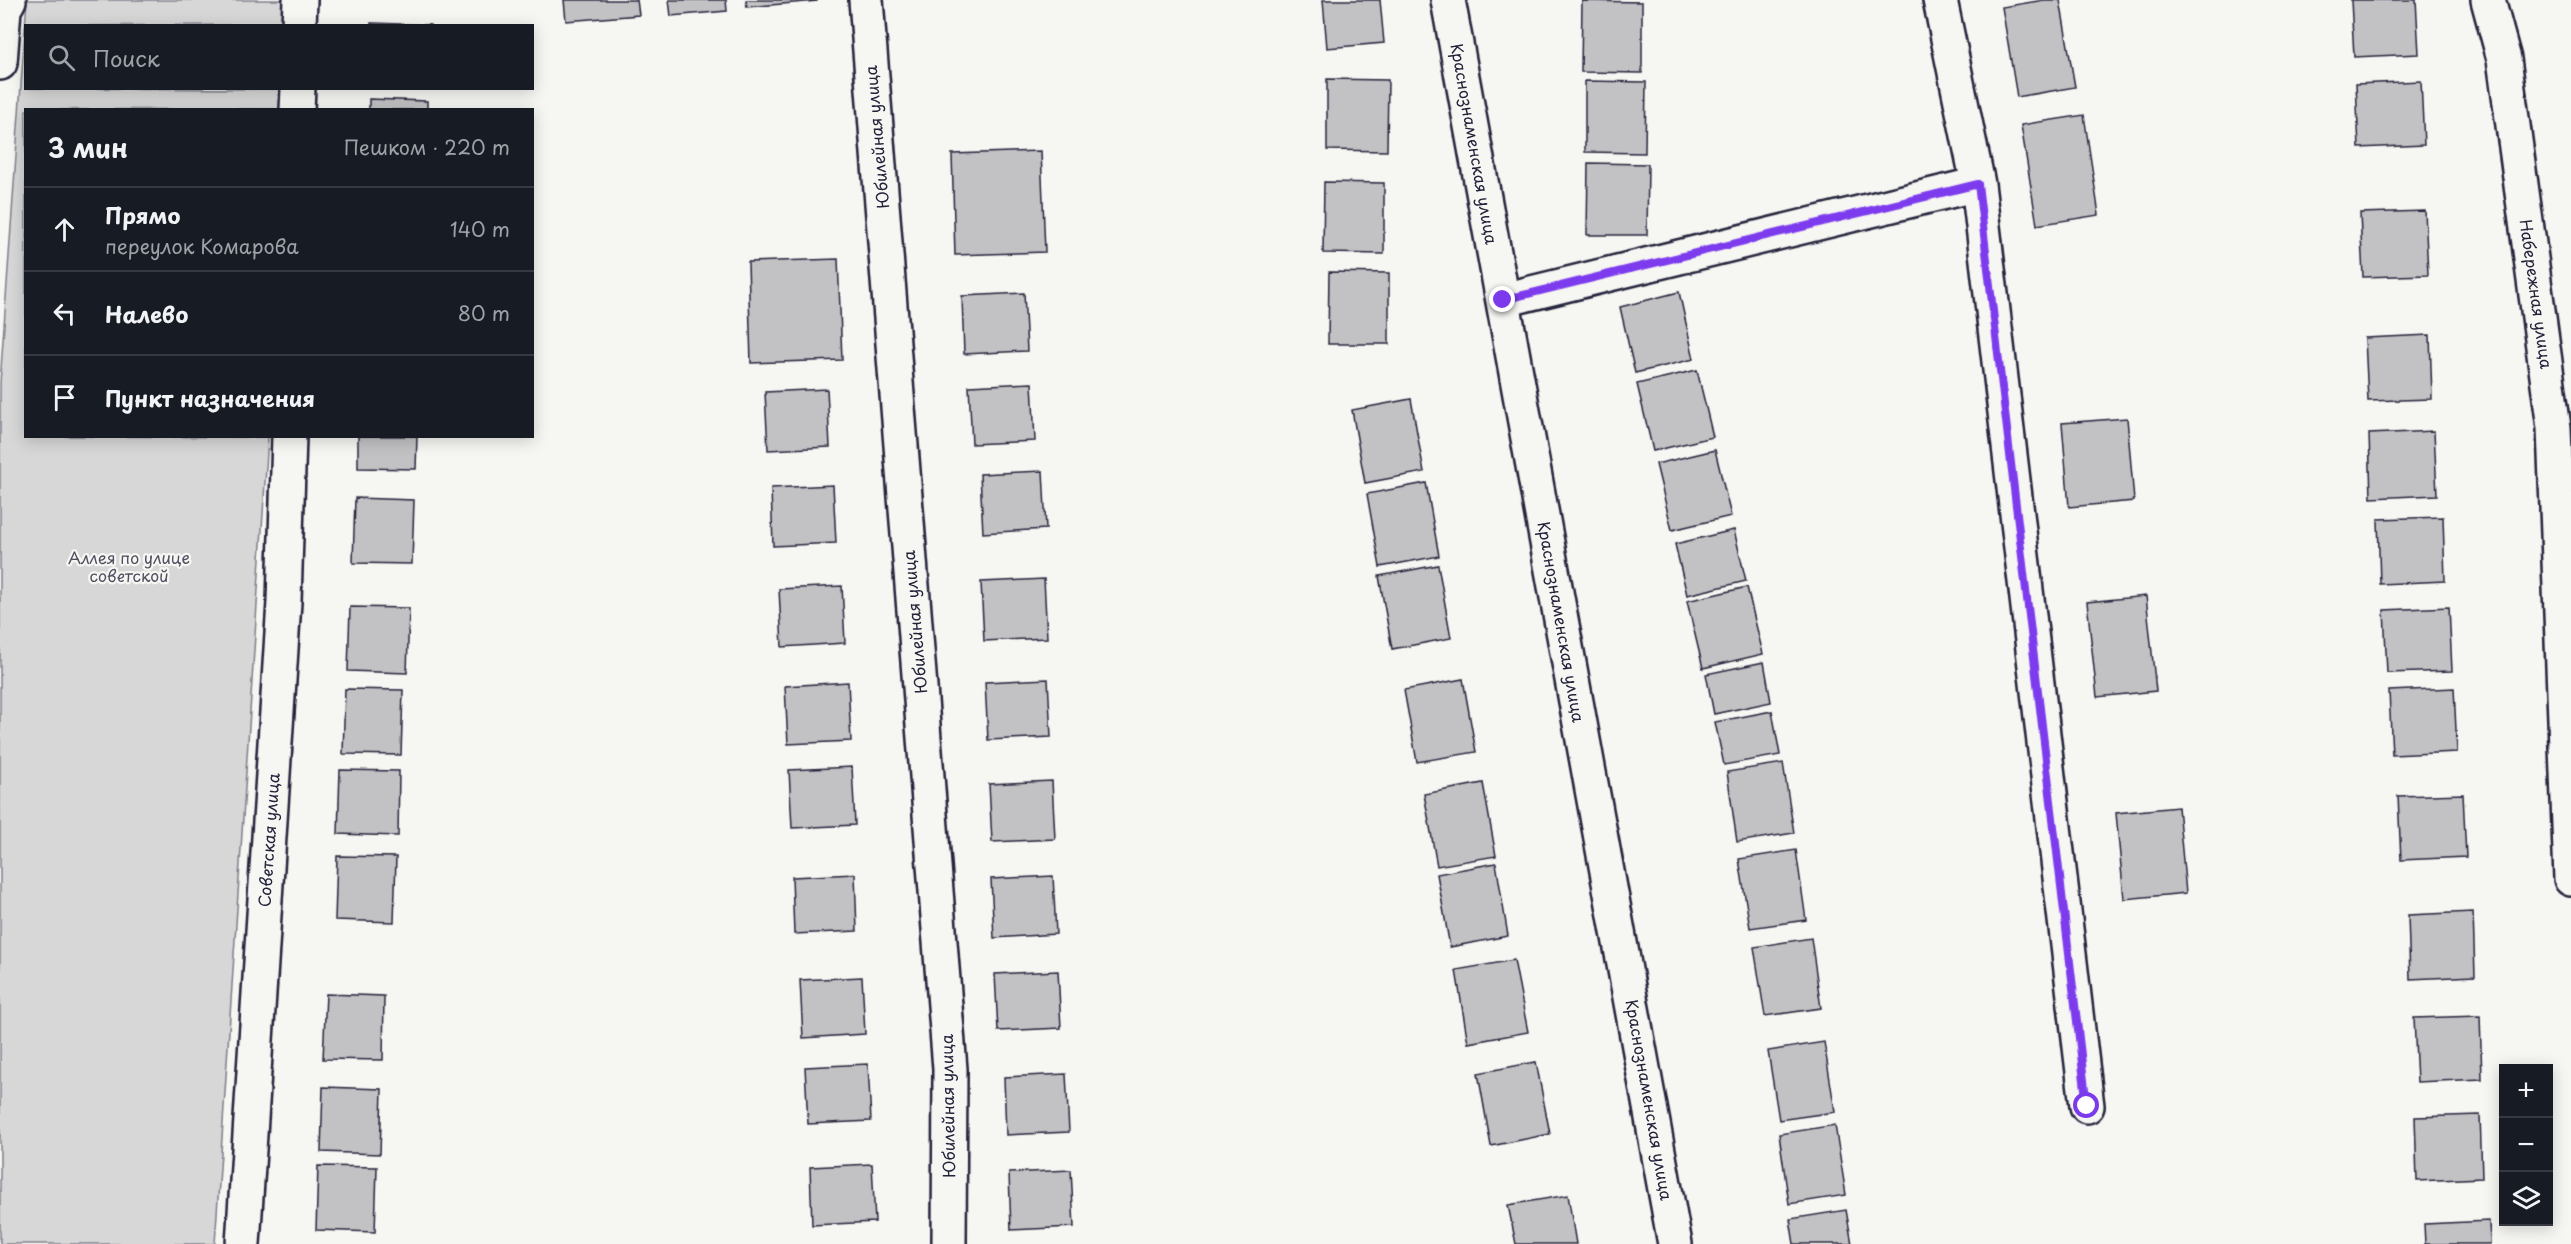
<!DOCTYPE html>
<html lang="ru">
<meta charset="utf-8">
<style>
:root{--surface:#171b24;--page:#242831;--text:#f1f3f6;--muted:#9ea1a6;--line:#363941}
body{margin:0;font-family:"Playpen Sans",sans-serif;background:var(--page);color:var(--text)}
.controls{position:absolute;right:18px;bottom:18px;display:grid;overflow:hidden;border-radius:0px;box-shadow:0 3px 15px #0003}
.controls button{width:54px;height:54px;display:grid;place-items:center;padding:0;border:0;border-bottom:2px solid var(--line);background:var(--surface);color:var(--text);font:30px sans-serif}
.stop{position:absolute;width:18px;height:18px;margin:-14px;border:4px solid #7c3aed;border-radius:50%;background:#fff}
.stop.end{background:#7c3aed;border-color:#fff;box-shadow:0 2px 6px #0008}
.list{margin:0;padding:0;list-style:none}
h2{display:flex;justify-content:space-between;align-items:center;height:78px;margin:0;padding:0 24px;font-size:26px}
h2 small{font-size:20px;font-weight:400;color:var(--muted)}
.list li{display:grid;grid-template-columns:39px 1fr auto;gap:18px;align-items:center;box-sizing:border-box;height:84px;padding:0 24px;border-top:2px solid var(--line)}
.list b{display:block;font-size:22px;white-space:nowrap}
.list p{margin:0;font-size:20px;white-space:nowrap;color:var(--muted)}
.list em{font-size:20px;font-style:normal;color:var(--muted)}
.icon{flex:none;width:33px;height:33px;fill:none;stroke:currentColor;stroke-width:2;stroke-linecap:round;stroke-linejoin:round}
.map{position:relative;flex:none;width:2571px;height:1244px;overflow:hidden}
.search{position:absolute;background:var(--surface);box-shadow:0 3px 15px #0003;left:24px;top:24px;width:510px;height:66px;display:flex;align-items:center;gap:15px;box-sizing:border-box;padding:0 21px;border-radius:0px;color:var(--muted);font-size:22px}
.panel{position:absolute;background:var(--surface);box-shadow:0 3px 15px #0003;left:24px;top:108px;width:510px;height:330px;border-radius:0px}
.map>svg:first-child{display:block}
</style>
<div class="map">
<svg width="2571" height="1244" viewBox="0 0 2571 1244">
<rect width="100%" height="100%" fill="#f6f6f2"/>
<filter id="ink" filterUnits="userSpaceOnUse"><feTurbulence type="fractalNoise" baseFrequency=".0167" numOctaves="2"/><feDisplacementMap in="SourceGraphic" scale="12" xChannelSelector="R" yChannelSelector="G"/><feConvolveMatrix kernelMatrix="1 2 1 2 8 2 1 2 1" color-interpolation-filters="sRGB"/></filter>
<g filter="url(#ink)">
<path fill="#d7d7d7" stroke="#7c7c89" stroke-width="1.5" d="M27,0H296L295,25L26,26V88L290,89L289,109L26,110V436L268,437L215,1244H0V383Z"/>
<path fill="#c2c2c4" stroke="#22223b" stroke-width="1.5" d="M564,0H637L639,15L566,21Z
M669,0H726L727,11L671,16Z
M746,0H817V1L747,7Z
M1323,0H1380L1384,43L1327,48Z
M2044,0H2060L2075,87L2017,97L2002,7Z
M2351,0H2416L2419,54L2354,57Z
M1582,1L1642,2V73L1581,72Z
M371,23L430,25V26H371Z
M1327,79L1388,80L1387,151L1327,150Z
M1585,81L1646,82L1645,153L1585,152Z
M2421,81L2424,145L2359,148L2356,84Z
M369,99L427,101V110H369Z
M2084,115L2099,215L2037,225L2021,125Z
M1041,151L1045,252L955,255L952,154Z
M1588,163L1648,164L1647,235H1587Z
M1324,182L1384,183V254L1323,253Z
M2425,211L2428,275L2363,277L2360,213Z
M838,259L842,360L751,363L748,262Z
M1329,272L1389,273V344H1328Z
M1679,292L1694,359L1635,373L1620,307Z
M1024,293L1027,351L964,354L962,296Z
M2430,335L2432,399L2368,401L2365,338Z
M1697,370L1713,437L1653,451L1637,384Z
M1032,383L1035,441L972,444L969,386Z
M827,389L830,447L768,450L765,392Z
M1411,399L1424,472L1365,483L1352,410Z
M2127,418L2134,501L2069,507L2062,423Z
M2434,431L2437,495L2371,498L2369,434Z
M358,436H417L416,469L358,468Z
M1715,450L1731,516L1672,530L1656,464Z
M1043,471L1046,529L983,533L980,474Z
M1426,483L1439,556L1380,567L1367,494Z
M833,485L836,543L773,546L771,488Z
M355,498L414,500L412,564L353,563Z
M2443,517L2445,581L2380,584L2378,519Z
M1734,530L1746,581L1687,595L1675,544Z
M1438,565L1451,638L1392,649L1379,576Z
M1044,579L1047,638L984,641L981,582Z
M842,586L845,643L782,647L779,589Z
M1747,587L1763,654L1703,668L1687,601Z
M2146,596L2156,691L2097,697L2087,602Z
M350,607L409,608L407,673L348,671Z
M2449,607L2452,671L2387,673L2384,610Z
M1764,662L1771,702L1714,714L1706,674Z
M1048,679L1051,737L988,740L985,682Z
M1463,679L1476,752L1417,762L1404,690Z
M848,682L851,741L788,744L785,686Z
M2454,688L2457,752L2392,755L2389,691Z
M345,689L403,690L401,755L343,754Z
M1772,711L1780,755L1724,765L1715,722Z
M1783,763L1794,833L1737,842L1727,772Z
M852,767L855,825L792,828L789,770Z
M340,770L399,771L398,836L338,834Z
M1052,781L1055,839L992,842L989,784Z
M1483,783L1496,856L1437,866L1424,794Z
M2463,794L2466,857L2401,860L2398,796Z
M2178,807L2186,893L2124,899L2116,813Z
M1796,850L1806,920L1750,928L1739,859Z
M337,856L396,857L394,922L335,920Z
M1496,863L1508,936L1450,947L1437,874Z
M855,874L857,931L794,934L792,877Z
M1053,876L1056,934L994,938L991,879Z
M2473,912L2475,976L2410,979L2408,915Z
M1811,938L1821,1008L1765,1016L1754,947Z
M1514,960L1528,1032L1468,1043L1456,970Z
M1058,971L1061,1028L998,1031L995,974Z
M862,977L865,1034L803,1038L800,980Z
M326,994L384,996L383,1060L323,1059Z
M2480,1016L2482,1079L2417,1082L2414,1018Z
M1824,1042L1835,1112L1779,1120L1768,1051Z
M1536,1062L1550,1134L1491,1146L1478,1073Z
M868,1064L871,1121L808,1124L805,1067Z
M1066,1074L1069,1132L1006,1135L1004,1077Z
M323,1087L382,1089L380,1154L321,1152Z
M2480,1115L2482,1178L2417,1181L2415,1117Z
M1835,1125L1846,1195L1789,1204L1779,1134Z
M872,1164L875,1222L812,1225L810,1167Z
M318,1166L377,1167L375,1232L316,1230Z
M1071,1170L1074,1227L1011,1230L1009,1173Z
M1568,1195L1576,1244H1516L1508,1205Z
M1846,1210L1852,1244H1794L1790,1219Z
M2489,1221L2490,1244H2425L2424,1224Z"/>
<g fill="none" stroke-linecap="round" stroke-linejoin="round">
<g stroke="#22223b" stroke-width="38">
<path id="minor" d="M866,0L950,1069L949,1244
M1448,0L1675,1244
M1940,0L1978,184L2087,1106
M2488,0L2504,59L2554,428L2571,879
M299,26L300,0
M0,63L4,9L9,0
M297,110L298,88
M1503,300L1978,184
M243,1244L284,602L289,436"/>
</g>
<use href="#minor" stroke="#f6f6f2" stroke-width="33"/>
</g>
</g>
<g fill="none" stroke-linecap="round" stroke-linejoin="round" filter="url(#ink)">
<path stroke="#7c3aed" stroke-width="8" d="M1503,300L1978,184L2087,1106"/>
</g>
<g text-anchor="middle" stroke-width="4.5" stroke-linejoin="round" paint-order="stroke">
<g font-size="16" fill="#22223b" stroke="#f6f6f2">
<text transform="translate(877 137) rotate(-95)" y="6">Юбилейная улица</text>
<text transform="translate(1474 144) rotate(80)" y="6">Краснознаменская улица</text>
<text transform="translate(2536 294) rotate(82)" y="6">Набережная улица</text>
<text transform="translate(915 622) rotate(-95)" y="6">Юбилейная улица</text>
<text transform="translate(1561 622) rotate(80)" y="6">Краснознаменская улица</text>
<text transform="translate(269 840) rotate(-86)" y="6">Советская улица</text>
<text transform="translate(1649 1100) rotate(80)" y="6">Краснознаменская улица</text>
<text transform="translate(948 1106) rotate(-91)" y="6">Юбилейная улица</text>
</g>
<g font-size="16" fill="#4f4f62" stroke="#f6f6f2">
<text x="129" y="564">Аллея по улице<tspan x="129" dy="18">советской</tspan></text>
</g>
</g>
</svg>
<div class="controls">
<button>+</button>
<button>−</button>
<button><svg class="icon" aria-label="layers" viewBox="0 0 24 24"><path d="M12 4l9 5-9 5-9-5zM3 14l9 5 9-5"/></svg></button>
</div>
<div class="stop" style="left:2087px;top:1106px"></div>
<div class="stop end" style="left:1503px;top:300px"></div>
<div class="search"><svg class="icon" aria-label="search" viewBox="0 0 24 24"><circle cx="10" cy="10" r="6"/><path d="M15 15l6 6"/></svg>Поиск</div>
<section class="panel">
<h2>3 мин<small>Пешком · 220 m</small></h2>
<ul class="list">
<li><svg class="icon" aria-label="ahead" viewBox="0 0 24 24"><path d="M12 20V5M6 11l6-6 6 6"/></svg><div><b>Прямо</b><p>переулок Комарова</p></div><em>140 m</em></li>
<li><svg class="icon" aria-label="left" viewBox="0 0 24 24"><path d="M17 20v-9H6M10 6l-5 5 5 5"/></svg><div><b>Налево</b></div><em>80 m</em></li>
<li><svg class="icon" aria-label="arrive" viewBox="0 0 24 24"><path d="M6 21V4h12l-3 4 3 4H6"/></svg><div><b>Пункт назначения</b></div></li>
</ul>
</section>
</div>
